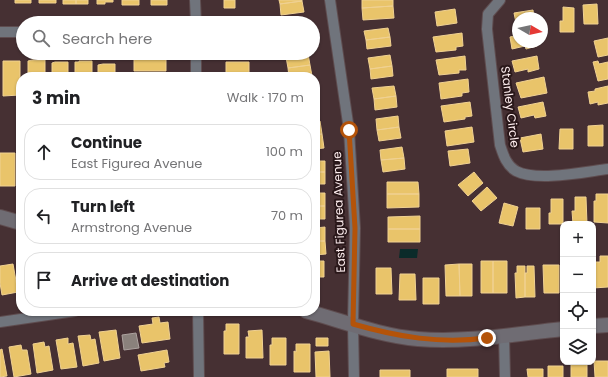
<!DOCTYPE html>
<meta charset="utf-8">
<style>
:root{--surface:#fff;--page:#f6f6f6;--text:#202124;--muted:#757577;--line:#e0e0e0}
body{margin:0;font-family:Poppins,sans-serif;background:var(--page);color:var(--text)}
.controls{position:absolute;right:12px;bottom:12px;display:grid;overflow:hidden;border-radius:8px;box-shadow:0 1px 3px #0004}
.controls button{width:36px;height:36px;display:grid;place-items:center;padding:0;border:0;border-bottom:1px solid var(--line);background:var(--surface);color:var(--text);font:20px sans-serif}
.compass{position:absolute;left:512px;top:12px;width:36px;height:36px;border-radius:50%;background:var(--surface);box-shadow:0 1px 3px #0004;rotate:99deg}
.stop{position:absolute;width:12px;height:12px;margin:-9px;border:3px solid #b45309;border-radius:50%;background:#fff}
.stop.end{background:#b45309;border-color:#fff;box-shadow:0 1px 4px #0008}
.list{margin:0;padding:0;list-style:none}
h2{display:flex;justify-content:space-between;align-items:center;height:52px;margin:0;padding:0 16px;font-size:17px}
h2 small{font-size:13px;font-weight:400;color:var(--muted)}
.list li{display:grid;grid-template-columns:26px 1fr auto;gap:12px;align-items:center;box-sizing:border-box;height:56px;margin:0 8px 8px;padding:0 8px;border:1px solid var(--line);border-radius:16px}
.list b{display:block;font-size:15px;white-space:nowrap}
.list p{margin:0;font-size:13px;white-space:nowrap;color:var(--muted)}
.list em{font-size:13px;font-style:normal;color:var(--muted)}
.icon{flex:none;width:22px;height:22px;fill:none;stroke:currentColor;stroke-width:2;stroke-linecap:round;stroke-linejoin:round}
.map{position:relative;flex:none;width:608px;height:377px;overflow:hidden}
.search{position:absolute;background:var(--surface);box-shadow:0 1px 3px #0004;left:16px;top:16px;width:304px;height:44px;display:flex;align-items:center;gap:10px;box-sizing:border-box;padding:0 14px;border-radius:22px;color:var(--muted);font-size:15px}
.panel{position:absolute;background:var(--surface);box-shadow:0 1px 3px #0004;left:16px;top:72px;width:304px;height:244px;border-radius:16px}
.map>svg:first-child{display:block}
</style>
<div class="map">
<svg width="608" height="377" viewBox="0 0 608 377">
<rect width="100%" height="100%" fill="#463033"/>
<path fill="#0b2b2a" d="M400,249H418L417,258H399Z"/>
<path fill="#e9c46a" stroke="#f0d192" d="M15,0H31V3H15Z
M39,0H56V3H39Z
M63,0H76V4H63Z
M76,0H88V4H76Z
M97,0H113V2H105V4H97Z
M122,0H139V5H122Z
M151,0H167V5H151Z
M224,0H235V8H224Z
M279,0H302V1L280,4Z
M362,0H393V6L362,8Z
M302,1L304,12L281,15L280,4Z
M597,4L598,24H584L583,5Z
M393,6L394,18L363,20L362,8Z
M563,7L574,8V32H560V21H563Z
M455,9L457,23L437,26L435,12Z
M533,10L534,18H518V28H517L514,13Z
M224,19L241,20V23H224Z
M388,28L390,37L366,40L364,31Z
M462,33L463,46L456,47V50L436,52L433,37Z
M518,35V42H536L537,46L526,49L525,46L512,49L510,37Z
M390,37L391,46L367,49L366,40Z
M608,38V55L598,57L594,41Z
M134,54H166V71H134Z
M308,54L310,65L288,68L286,57Z
M390,55L392,66L370,69L368,58Z
M465,56L466,70H459V73L439,75L436,60Z
M537,56L539,69L528,72V69L515,72L512,61Z
M32,60H45V77H28V61Z
M3,61H20V95L3,96Z
M79,61H92V77H75V62H79Z
M598,61L599,64L608,62V79L598,81L593,62Z
M55,62H68V77H52V63Z
M226,62H249V73H226Z
M103,64H115V77H98V65Z
M310,65L312,76L289,77L288,68Z
M392,66L393,76L371,79L370,69Z
M226,73H249V77H226Z
M544,77L547,93L521,98L516,83Z
M468,79L469,92L462,93V96L441,99L439,83Z
M394,86L396,96L374,99L372,88Z
M608,86V103L598,105V102L590,104L588,92L595,91V89Z
M396,96L397,107L375,110L374,99Z
M315,100H317L319,113H315Z
M470,102L472,116L465,117V119L444,122L441,106Z
M543,102L546,116L535,118L534,115L521,118L518,107Z
M398,116L399,127L377,130L376,119Z
M320,121L322,134L315,135V122Z
M603,125V146H588V126Z
M399,127L401,138L379,141L377,130Z
M472,127L474,142L447,146L445,131Z
M560,129H573V149H559Z
M322,134L324,148L315,149V135Z
M541,134L543,149L523,152L520,138Z
M402,147L404,158L381,160L380,150Z
M468,149L470,163L450,166L448,151Z
M0,153H15V186H0Z
M404,158L405,169L383,172L381,160Z
M315,161H325V172H315Z
M315,172H325V184H315Z
M474,172L483,183L468,196L458,185Z
M387,182H418L419,194H387Z
M487,187L497,198L481,211L472,201Z
M315,193H325V206H315Z
M387,194H419V207L387,208Z
M596,194H608V223L594,222V201H596Z
M575,197H586L587,224H573L572,211H575Z
M551,199H563V224H549V213H551Z
M504,203L518,207L513,226L499,223Z
M315,206H325V219H315Z
M526,208H540V229H526Z
M420,216V229H388V217Z
M325,227V241H315V228Z
M388,229H420V242H388Z
M315,241H325L326,254L315,255Z
M600,256H608V287L593,288V262H600Z
M315,261H324V277H315Z
M481,261H493V293H481Z
M493,261H507V293H493Z
M13,264L18,292L2,295L0,283V266Z
M459,264L460,296H446L445,265Z
M459,264H472V296H460Z
M543,265H559V293H544Z
M517,266H525V297L516,298L515,273H517Z
M527,266H534L535,297H525V273H527Z
M376,268H391L392,294H376Z
M400,274H415L416,300H399Z
M423,278H439V304H423Z
M159,317L160,323L168,322L170,339L142,343L139,326L153,324L152,318Z
M226,324H239V354H224V331H226Z
M116,330L120,358L104,361L99,332Z
M262,330L263,358H246V337H249L248,331Z
M90,335L91,340L95,339L99,363L83,366L78,336Z
M68,338V344L73,343L77,367L61,369L56,340Z
M272,338H286V365H270V345H272Z
M316,338H328V346H316Z
M44,342L45,347L49,346L53,370L37,373L33,344Z
M296,344H310V372H294V351L296,352Z
M21,345L22,350H27L31,374L14,377L9,347Z
M2,349L7,376L0,377V350Z
M167,350L169,362L164,363L165,367L141,371L138,355Z
M329,351L330,377H316L315,352Z
M594,361H608V377H595Z
M587,363V377H571V364Z
M548,366H563V377H548Z
M447,369H478V377H447Z
M527,369H543V377H528Z
M380,370H410V377H380Z"/>
<path fill="#8a817c" stroke="#ada29f" d="M136,333L139,348L124,350L122,335Z"/>
<g fill="none" stroke-linecap="round" stroke-linejoin="round">
<g stroke="#5e4c4f" stroke-width="12">
<path id="street" d="M195,0L196,23
M330,0L349,130L355,228L353,324L354,377
M500,0L488,14L487,29L500,145C503,154 506,165 516,171C537,182 584,172 608,169
M0,32H23
M196,53V77
M198,311L199,377
M0,322L75,311
M504,335L505,377"/>
</g>
<g stroke="#5e4c4f" stroke-width="16">
<path id="secondary" d="M0,217L21,223
M306,311C343,321 380,336 418,339C466,343 515,334 563,329
M593,326L608,325"/>
</g>
<use href="#street" stroke="#70747c" stroke-width="10"/>
<use href="#secondary" stroke="#6f6c73" stroke-width="14"/>
</g>
<g fill="none" stroke-linecap="round" stroke-linejoin="round">
<path stroke="#b45309" stroke-width="5" d="M349,130L355,228L353,324C398,337 440,344 487,338"/>
</g>
<g text-anchor="middle" stroke-width="4" stroke-linejoin="round" paint-order="stroke">
<g font-size="12" fill="#ffeff0" stroke="#291719">
<text transform="translate(510 107) rotate(83)" y="4">Stanley Circle</text>
<text transform="translate(339 212) rotate(-92)" y="4">East Figurea Avenue</text>
</g>
</g>
</svg>
<div class="controls">
<button>+</button>
<button>−</button>
<button><svg class="icon" aria-label="locate" viewBox="0 0 24 24"><circle cx="12" cy="12" r="6"/><path d="M12 2v4M12 18v4M2 12h4M18 12h4"/></svg></button>
<button><svg class="icon" aria-label="layers" viewBox="0 0 24 24"><path d="M12 4l9 5-9 5-9-5zM3 14l9 5 9-5"/></svg></button>
</div>
<svg class="compass" viewBox="-18 -18 36 36"><path d="M0-13l5 13h-10z" fill="#e53935"/><path d="M0 13l5-13h-10z" fill="#757577"/></svg>
<div class="stop" style="left:349px;top:130px"></div>
<div class="stop end" style="left:487px;top:338px"></div>
<div class="search"><svg class="icon" aria-label="search" viewBox="0 0 24 24"><circle cx="10" cy="10" r="6"/><path d="M15 15l6 6"/></svg>Search here</div>
<section class="panel">
<h2>3 min<small>Walk · 170 m</small></h2>
<ul class="list">
<li><svg class="icon" aria-label="ahead" viewBox="0 0 24 24"><path d="M12 20V5M6 11l6-6 6 6"/></svg><div><b>Continue</b><p>East Figurea Avenue</p></div><em>100 m</em></li>
<li><svg class="icon" aria-label="left" viewBox="0 0 24 24"><path d="M17 20v-9H6M10 6l-5 5 5 5"/></svg><div><b>Turn left</b><p>Armstrong Avenue</p></div><em>70 m</em></li>
<li><svg class="icon" aria-label="arrive" viewBox="0 0 24 24"><path d="M6 21V4h12l-3 4 3 4H6"/></svg><div><b>Arrive at destination</b></div></li>
</ul>
</section>
</div>
